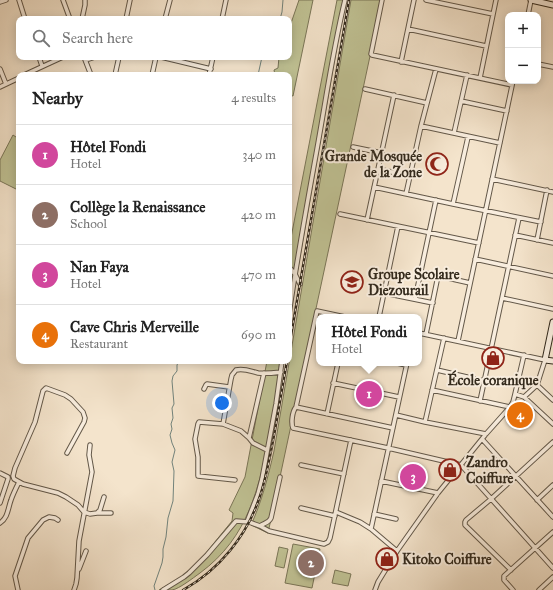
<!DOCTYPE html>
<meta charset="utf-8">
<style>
:root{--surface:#fff;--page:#f6f6f6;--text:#222;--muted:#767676;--line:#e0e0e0;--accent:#8f2418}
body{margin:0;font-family:"IM FELL Great Primer",serif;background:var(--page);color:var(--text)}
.controls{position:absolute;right:12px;top:12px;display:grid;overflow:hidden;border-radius:8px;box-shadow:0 2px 10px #0003}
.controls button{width:36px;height:36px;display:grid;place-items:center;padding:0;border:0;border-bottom:1px solid var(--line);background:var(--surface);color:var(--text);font:20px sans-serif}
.you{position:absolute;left:222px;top:403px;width:14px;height:14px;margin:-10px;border:3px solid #fff;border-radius:50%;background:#1a73e8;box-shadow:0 0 0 6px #1a73e833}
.badge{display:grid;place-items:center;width:26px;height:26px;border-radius:50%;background:var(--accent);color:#fff;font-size:13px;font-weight:700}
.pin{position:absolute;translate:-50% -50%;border:2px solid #fff;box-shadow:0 1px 4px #0006}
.popup{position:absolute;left:316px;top:314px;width:106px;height:52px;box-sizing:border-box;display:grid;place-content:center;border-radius:8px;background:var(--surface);filter:drop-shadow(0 1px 3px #0005);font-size:13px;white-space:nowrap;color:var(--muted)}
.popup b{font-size:15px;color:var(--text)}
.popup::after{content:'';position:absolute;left:50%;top:100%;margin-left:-8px;border:8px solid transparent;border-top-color:var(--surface)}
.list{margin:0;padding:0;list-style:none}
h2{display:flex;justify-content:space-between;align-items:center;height:52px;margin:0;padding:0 16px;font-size:17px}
h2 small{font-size:13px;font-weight:400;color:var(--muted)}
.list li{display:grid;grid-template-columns:26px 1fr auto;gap:12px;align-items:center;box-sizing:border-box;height:60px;padding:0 16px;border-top:1px solid var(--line)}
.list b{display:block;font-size:15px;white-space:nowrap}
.list p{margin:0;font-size:13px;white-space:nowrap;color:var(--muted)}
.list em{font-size:13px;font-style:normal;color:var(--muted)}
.icon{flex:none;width:22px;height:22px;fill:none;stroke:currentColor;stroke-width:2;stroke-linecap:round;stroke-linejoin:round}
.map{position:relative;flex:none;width:553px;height:590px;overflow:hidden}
.search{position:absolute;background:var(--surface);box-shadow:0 2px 10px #0003;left:16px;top:16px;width:276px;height:44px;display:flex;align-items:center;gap:10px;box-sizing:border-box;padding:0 14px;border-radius:8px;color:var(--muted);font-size:15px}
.panel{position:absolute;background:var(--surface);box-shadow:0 2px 10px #0003;left:16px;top:72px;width:276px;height:292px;border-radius:8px}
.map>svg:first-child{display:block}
</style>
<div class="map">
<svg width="553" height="590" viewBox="0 0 553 590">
<rect width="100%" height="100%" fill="#f4e4cc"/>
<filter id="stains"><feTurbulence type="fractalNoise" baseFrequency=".005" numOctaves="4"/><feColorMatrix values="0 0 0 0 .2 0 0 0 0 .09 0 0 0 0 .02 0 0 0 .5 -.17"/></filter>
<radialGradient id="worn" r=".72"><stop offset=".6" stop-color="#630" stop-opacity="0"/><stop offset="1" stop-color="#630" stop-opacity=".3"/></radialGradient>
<path fill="#c0c294" stroke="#7a7658" d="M299,0H313L293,96L289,95V75H275L274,70L278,68L279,57H289V29Z
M337,0H345L289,319V248Z
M351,0H382L268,533L251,525C262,501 268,477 274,451Z
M13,135L19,139V187L18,190L0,181V160Z
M267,361H282C278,384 274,407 270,430C260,486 249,537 200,573C193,578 179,589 172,590C168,590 163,590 159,590L186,575L201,559L232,521L233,513L229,510L245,477Z
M293,544L320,549L312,588L285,583Z
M279,547L288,549L284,568L275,566Z
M335,570L351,574L348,586L332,583Z"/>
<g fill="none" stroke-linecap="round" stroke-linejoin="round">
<path stroke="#72837c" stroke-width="1" d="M280,19L282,12L283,0
M258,75L262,57
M155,590L154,586L162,563L163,557V549L166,537L168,518L173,501L174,471L172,462L175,450L172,443L170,435L172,429L171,424L173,418L172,408L174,404L172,381L173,376L177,371V365L179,361"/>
<g stroke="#635849" stroke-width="5.5">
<path id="street" d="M19,0L25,19
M63,0L70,19
M382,0L371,54L372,55L512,85
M426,0L493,14
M0,2L6,0
M528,15L531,0
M82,19L85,5V0
M126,19L130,0
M165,19L170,0
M222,19L226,0
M408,29L486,46
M39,57L42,66
M84,57L91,75
M161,57L211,69
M86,60L95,57
M401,62L414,0
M538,64L553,67
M0,69L6,84
M24,75L63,57
M115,75L119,57
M152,75L156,57
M209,75L213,57
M480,78L496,0
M0,87L19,78
M365,89L427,103
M461,101L507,111
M421,126L500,143
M454,133L467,75
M353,147L382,153
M378,169L410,176
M492,179L553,192
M374,187L453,204L541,222
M406,194L421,126L436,69
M453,204L468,137
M340,214L479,243
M367,220L394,95
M515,235L553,243
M537,240L547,190
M475,259L553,276
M289,267L295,274L300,284
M421,272L470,283
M384,293L433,303
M502,298L553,309
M415,299L436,200
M289,314C297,259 307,204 317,149C326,99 333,49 345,0
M345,317L317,311L296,407C292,412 291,423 293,428L388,448L461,465L553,568
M379,317L398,226
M419,333L545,360L537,385L553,400
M426,334L438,276
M458,341L513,81
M397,363L406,365
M437,370L484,381
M333,383L399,397
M204,389L206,385L207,384L229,387
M432,390L510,407
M515,394L524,397L553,424
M524,397L537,385
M480,401L519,218
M296,407L393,428
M327,414L338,363
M396,415L425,422L486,434
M425,422L444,338
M223,424L231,379L232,375L236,370C244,368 250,371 258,373C266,374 273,373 281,372
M249,438L264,373
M482,439L553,517
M67,453L84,422L85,418L83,412L71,399L65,395L46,388L43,391L35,422L15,468L13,476L14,479L23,484L58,493L66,497L78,505L84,512L90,514L97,513L100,510L104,497
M301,465L344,474
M0,473L8,477V479L0,503
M235,480L198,476V457L195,439L198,424L199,422L223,424L241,431L249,438L253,443L267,450
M381,481L438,493
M537,500L553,485
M301,508L335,516
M336,512L360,522L371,529L397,551
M97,513H111
M374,514L396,519
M247,522L258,494L262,479L276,404L282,361
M0,523C8,518 8,508 11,500C13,494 16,488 19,482
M260,526C264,523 269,523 271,518L280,477
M371,529L407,363
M79,569L86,551
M511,570L465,525V522L466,520L491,499L553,442
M18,590L15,576L28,538L43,520L49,517L55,518L58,520
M74,590L76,584L77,578L79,541L92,472L89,455L90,445
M163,590L184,577L189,573L207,555L236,521L249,522L260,526L269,531L324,544L328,542L330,538L351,440
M375,590L378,582L397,551L438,493L486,434L510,407L513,402L515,394L524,355
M513,590L504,580V576L553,532
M539,590L553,577"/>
</g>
<g stroke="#332a1d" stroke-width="7">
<path id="secondary" d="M531,0L553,5
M553,322L545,360L553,361"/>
</g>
<use href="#street" stroke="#f8edde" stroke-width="3.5"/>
<use href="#secondary" stroke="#f8edde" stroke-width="5"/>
<g stroke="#332a1d" stroke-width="2.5">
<path id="rail" d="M289,347L349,0
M183,590C219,570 247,536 260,496C267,475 271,452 275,430C279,407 283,384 287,361"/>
</g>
<use href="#rail" stroke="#f8edde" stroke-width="1" stroke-dasharray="3" stroke-linecap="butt"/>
</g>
<defs>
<g id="mosque-ring" transform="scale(1.15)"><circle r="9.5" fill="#f8edde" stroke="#8f2418" stroke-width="1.5"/><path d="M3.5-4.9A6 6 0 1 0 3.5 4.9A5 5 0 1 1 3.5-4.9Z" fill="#8f2418"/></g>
<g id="school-ring" transform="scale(1.15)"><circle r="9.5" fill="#f8edde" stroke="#8f2418" stroke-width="1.5"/><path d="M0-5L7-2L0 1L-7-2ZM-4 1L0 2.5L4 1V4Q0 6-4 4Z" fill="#8f2418"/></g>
<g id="shop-ring" transform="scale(1.15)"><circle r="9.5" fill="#f8edde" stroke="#8f2418" stroke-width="1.5"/><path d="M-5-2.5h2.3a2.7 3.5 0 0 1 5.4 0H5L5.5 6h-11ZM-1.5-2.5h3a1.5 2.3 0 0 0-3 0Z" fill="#8f2418"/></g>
</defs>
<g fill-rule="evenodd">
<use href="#mosque-ring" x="437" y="164"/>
<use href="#school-ring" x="352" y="282"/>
<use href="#shop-ring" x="493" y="358"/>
<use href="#shop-ring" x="450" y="470"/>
<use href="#shop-ring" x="387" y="559"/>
</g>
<g text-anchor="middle" stroke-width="4" stroke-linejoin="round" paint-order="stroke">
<g font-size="14" font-weight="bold" fill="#332a1d" stroke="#f8edde" text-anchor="start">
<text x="422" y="161" text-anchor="end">Grande Mosquée<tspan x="422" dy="16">de la Zone</tspan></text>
<text x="368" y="279">Groupe Scolaire<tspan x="368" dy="16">Diezourail</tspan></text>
<text x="493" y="385" text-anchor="middle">École coranique</text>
<text x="466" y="467">Zandro<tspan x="466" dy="16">Coiffure</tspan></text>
<text x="402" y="564">Kitoko Coiffure</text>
</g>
</g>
<rect width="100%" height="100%" filter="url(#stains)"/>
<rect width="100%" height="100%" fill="url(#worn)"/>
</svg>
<div class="controls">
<button>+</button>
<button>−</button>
</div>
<div class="you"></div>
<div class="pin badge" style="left:369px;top:394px;background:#d1479c">1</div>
<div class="popup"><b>Hôtel Fondi</b>Hotel</div>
<div class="pin badge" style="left:311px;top:563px;background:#8d6e63">2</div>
<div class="pin badge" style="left:413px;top:477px;background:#d1479c">3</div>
<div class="pin badge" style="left:520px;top:415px;background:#e8710a">4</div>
<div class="search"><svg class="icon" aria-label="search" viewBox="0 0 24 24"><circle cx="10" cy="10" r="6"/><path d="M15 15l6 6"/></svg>Search here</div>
<section class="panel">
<h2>Nearby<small>4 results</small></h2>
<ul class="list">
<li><span class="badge" style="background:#d1479c">1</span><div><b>Hôtel Fondi</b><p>Hotel</p></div><em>340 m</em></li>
<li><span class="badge" style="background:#8d6e63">2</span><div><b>Collège la Renaissance</b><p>School</p></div><em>420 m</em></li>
<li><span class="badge" style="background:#d1479c">3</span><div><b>Nan Faya</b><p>Hotel</p></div><em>470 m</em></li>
<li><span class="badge" style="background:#e8710a">4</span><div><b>Cave Chris Merveille</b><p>Restaurant</p></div><em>690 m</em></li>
</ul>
</section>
</div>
